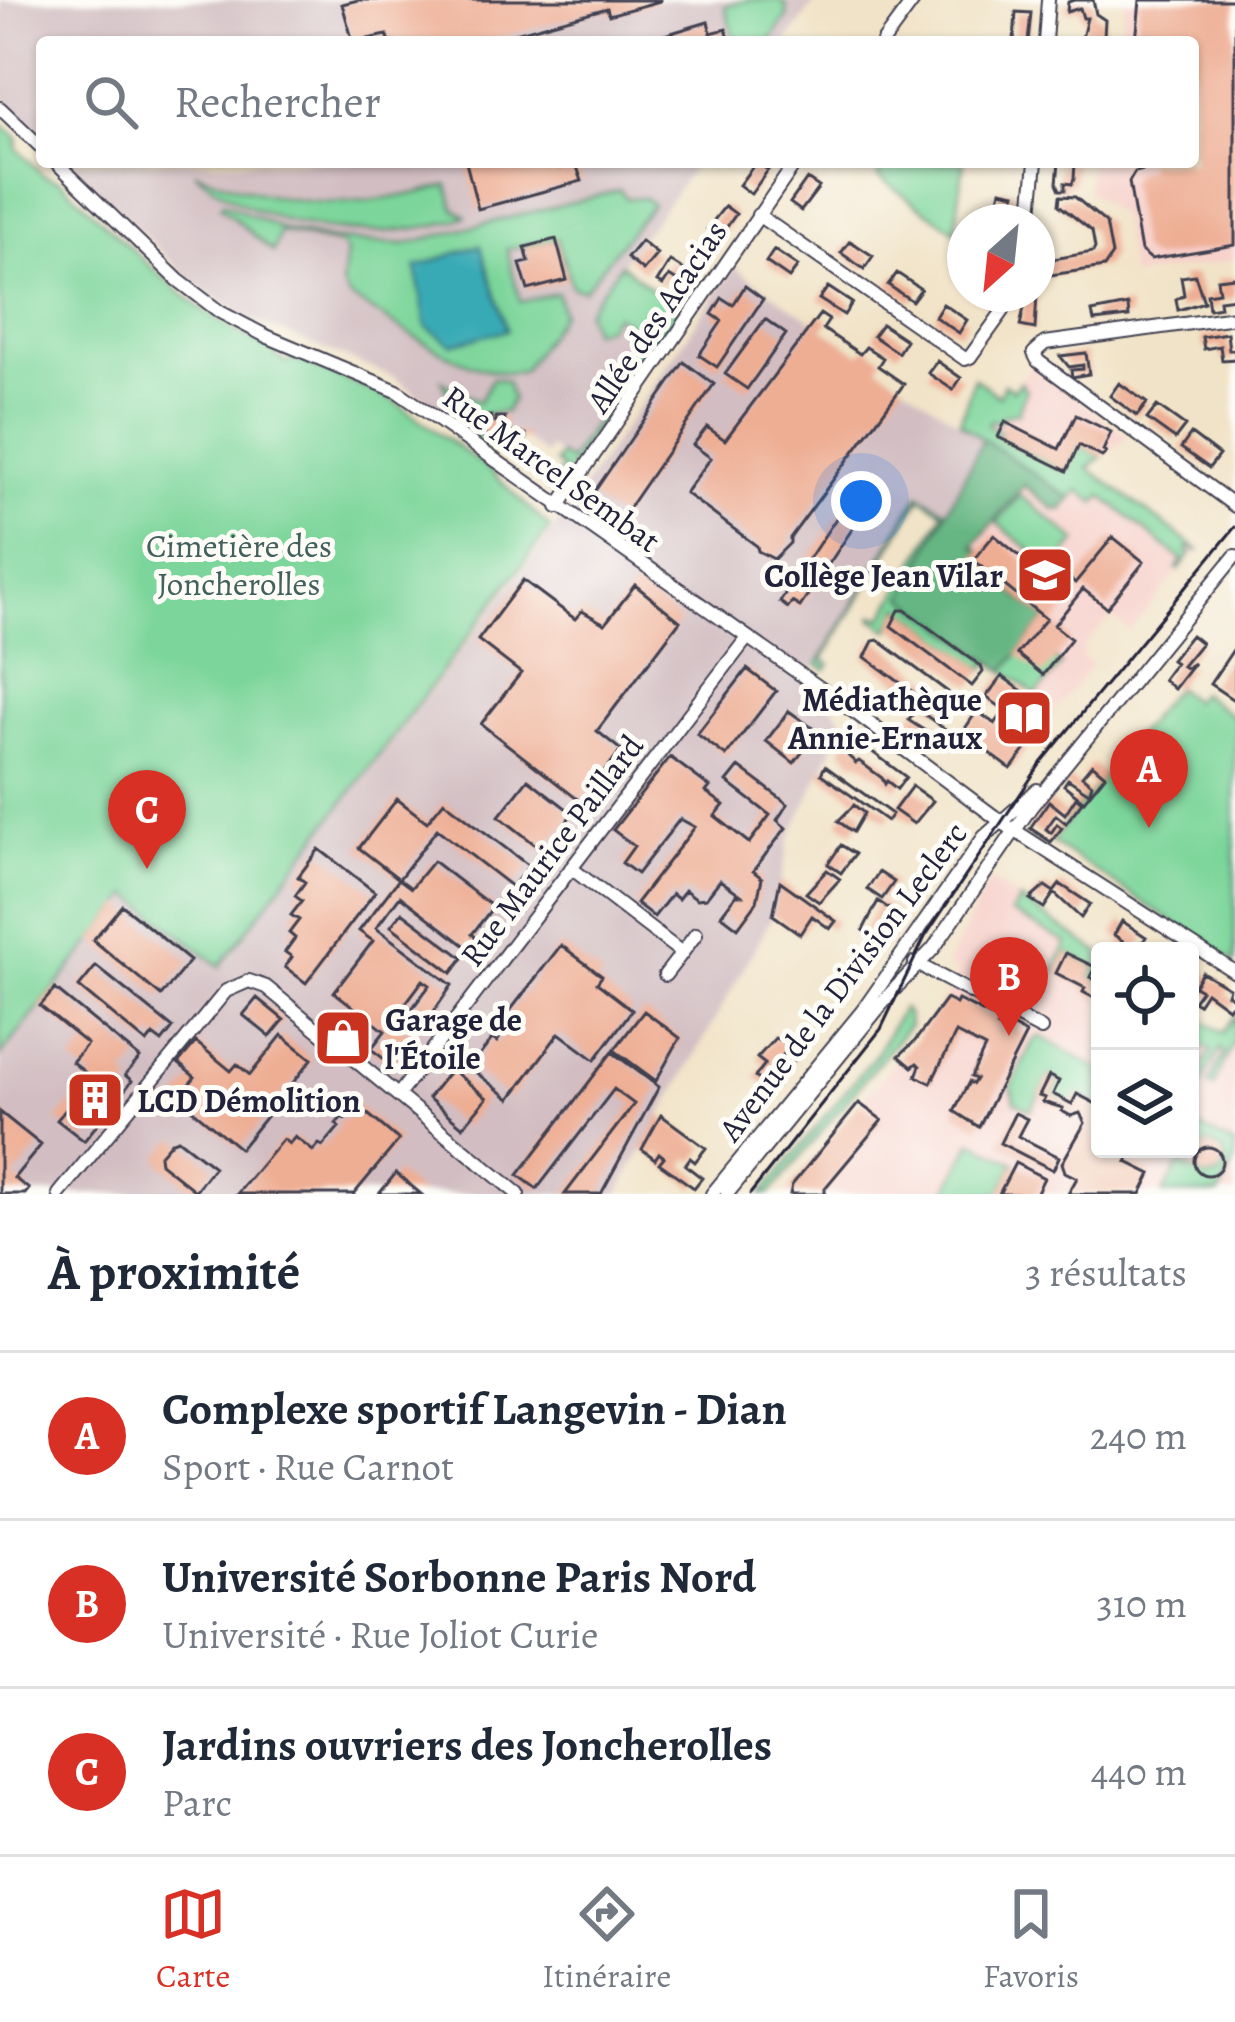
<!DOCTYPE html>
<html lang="fr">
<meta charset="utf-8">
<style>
:root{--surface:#fff;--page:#f2f2f3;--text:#1f2937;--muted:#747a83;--line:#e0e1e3;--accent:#d93025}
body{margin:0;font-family:Alegreya,serif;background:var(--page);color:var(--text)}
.controls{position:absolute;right:36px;bottom:36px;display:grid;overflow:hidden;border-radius:12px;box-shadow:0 3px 9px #0004}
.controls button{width:108px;height:108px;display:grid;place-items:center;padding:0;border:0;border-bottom:3px solid var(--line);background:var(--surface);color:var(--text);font:60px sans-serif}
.compass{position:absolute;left:947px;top:204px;width:108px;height:108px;border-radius:50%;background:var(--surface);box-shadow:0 3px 9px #0004;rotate:207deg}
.you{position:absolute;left:861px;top:501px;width:42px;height:42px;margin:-30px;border:9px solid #fff;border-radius:50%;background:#1a73e8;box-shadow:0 0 0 18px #1a73e833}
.badge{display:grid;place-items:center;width:78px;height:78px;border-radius:50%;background:var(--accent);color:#fff;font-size:39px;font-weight:700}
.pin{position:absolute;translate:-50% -99px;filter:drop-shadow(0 3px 6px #0008)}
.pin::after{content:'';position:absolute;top:63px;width:42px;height:36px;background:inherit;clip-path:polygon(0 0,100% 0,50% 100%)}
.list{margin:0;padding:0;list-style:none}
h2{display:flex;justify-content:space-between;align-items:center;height:156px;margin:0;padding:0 48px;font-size:51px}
h2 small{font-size:39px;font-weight:400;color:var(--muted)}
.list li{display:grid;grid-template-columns:78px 1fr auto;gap:36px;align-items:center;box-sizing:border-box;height:168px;padding:0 48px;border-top:3px solid var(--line)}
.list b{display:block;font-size:45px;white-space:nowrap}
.list p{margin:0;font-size:39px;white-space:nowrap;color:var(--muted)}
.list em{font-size:39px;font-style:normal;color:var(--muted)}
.icon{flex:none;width:66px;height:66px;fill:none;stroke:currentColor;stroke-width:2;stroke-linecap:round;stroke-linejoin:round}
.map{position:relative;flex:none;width:1235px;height:1194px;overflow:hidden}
.search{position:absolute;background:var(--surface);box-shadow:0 3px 9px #0004;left:36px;right:36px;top:36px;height:132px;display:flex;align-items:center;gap:30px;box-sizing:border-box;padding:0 42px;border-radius:12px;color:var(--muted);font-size:45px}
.sheet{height:660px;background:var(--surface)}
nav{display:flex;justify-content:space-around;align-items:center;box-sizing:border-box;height:168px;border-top:3px solid var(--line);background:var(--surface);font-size:33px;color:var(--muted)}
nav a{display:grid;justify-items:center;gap:6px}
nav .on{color:var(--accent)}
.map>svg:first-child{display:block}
</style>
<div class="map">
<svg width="1235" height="1194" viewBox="0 0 1235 1194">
<rect width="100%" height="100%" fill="#fdfcf7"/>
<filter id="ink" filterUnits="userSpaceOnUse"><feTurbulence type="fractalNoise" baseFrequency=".00833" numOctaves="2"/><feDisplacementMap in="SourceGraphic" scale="24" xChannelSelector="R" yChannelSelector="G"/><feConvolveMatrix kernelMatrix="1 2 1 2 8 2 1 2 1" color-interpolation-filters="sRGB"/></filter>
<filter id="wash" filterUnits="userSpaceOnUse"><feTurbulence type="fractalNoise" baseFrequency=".004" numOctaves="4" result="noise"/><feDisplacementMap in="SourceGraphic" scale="48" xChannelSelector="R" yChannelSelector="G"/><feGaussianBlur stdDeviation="2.7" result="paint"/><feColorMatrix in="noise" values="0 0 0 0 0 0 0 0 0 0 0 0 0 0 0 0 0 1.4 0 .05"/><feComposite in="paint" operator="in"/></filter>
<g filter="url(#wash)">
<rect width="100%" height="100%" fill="#f1e3c7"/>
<path fill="#f7d0ca" d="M1125,0H1235V260L1131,277L1120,216L1087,190L1090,162H1193V42H1120Z
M1031,365L1128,437L1088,468L1200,551L1194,557L1191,555L1130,631L1114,619L1105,623L1086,644L1082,657L1092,665L1056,710L904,597L983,439L999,397L1006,401Z
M989,880L1100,953V1149H1190V1012L1223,1033L1235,1016V1039L1228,1048L1235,1056V1194H785L910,1043L918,1038L916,1035L946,999L958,971L948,965Z"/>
<path fill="#d2bec2" d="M0,0H817L786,42H42V135L0,95Z
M69,162H697L621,264L678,310L568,472L555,463L560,455L550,448L545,455L525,439L473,435L394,377L242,316L190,280Z
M734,267L983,439L947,512L919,495L803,686L835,708L844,723L790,838L773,915L618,1194H0V1056L131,895L220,966L561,520Z"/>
<path fill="#7cd59a" stroke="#4f7c6a" stroke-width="3" d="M746,0H780L786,5L787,17L769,42H735L725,6Z
M0,122L18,138L17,148L44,176L61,181C127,243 189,314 274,350L275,355L286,362L295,358L394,401L488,469L550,528L220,966L130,895L0,1056Z
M887,162H964L955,231L877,176Z
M195,172C284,208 356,212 448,185L454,208L466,216C456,222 443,223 430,226C352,241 256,227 195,172Z
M620,190L626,198H644L652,204L584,290L572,287L557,239L507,249L520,302L557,293L562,313L523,371C476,384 390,320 349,297L342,285L346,253L341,245L280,232L273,252L220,207L223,203L284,230L331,240L405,244Z
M621,264L678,310L553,493L547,490L562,469L555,463L560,455L569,461L633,366L627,361L628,343L637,329L615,315L606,327L592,331L586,311Z
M492,378L506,381L512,399L505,412L483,414L480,435L505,438L501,452C466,445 455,412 442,381L479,402Z
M974,378L999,396L1004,384L1013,390L1020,382L1026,390L1018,412L1002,416L999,423L991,420L988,426L1000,431L998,437L1066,471L1079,445L1102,457L1088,468L1200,551L1189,547L1187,551L1191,554L1179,570L1177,568L1182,560L1102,496L1096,503L1079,490L1063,509L1055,510L1023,485L974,546L980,551L973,560L1046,619L1018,654L1055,659L1061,665L1036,695L991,661L984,669L901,607L889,630L872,618L874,615L883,618L944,512L921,497L823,659L830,665L826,670L818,664L919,494L948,511L983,440L960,422Z
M1020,495L1077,541L1054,569L997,523Z
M1175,687L1193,701L1200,693L1235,718V963L1051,842Z
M1020,900L1100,953V982L1090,977L1095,967L1067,953L1056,973L1053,971L1067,943L1011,913Z
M902,1009L907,1013L909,1025L770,1194H762L876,1054Z
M1190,1012L1223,1033L1235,1016V1039L1213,1087L1208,1084L1224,1053L1220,1049L1197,1092L1190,1088L1211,1051L1190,1041Z
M1040,1036L1100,1070V1106L1078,1094L1072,1104L1053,1094L1059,1081L1050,1076L1031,1110L1015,1102L1011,1087L1033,1041Z
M1191,1123L1235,1146V1163L1219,1194H1163L1179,1164L1208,1179L1220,1175L1226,1162L1223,1151L1209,1144L1198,1148L1188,1162L1175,1155L1178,1149H1190Z
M972,1141L1015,1163L999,1194H945Z"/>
<path fill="#65b682" stroke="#446c5e" stroke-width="3" d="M983,439L1071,499L1063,509L1055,510L1024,485L974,546L980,551L973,561L1046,619L1004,671L904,597Z"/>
<path fill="#39aab5" stroke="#2e6678" stroke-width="3" d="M480,245L507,330L451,344L426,326L416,267Z"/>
<g id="blocks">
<path fill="#eeae94" d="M358,0H660V1L609,15L607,8L482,42H390L387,35L353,42L342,4Z
M1074,0H1093L1096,14L1105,20L1104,37H1099L1098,42H1081L1087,18H1083L1080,8L1067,12L1068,2Z
M1140,0H1235V245L1151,259L1141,251L1129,182L1135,172L1148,169L1146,162H1193V42H1136Z
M1016,12L1031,13L1028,42L1014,41Z
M708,22L711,33L726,29L730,42H641Z
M466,162H559L560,168L576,164L582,181L478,209Z
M756,162L768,170L751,194L739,185Z
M1059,162H1075L1074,179L1072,184L1065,183V190H1060L1057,183Z
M807,179L819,187L801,211L790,203Z
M1001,190L1015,193L1009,220L994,217Z
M1060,196L1075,197L1106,223L1112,255L1104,267L1037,277V262L1093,252L1095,248L1092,231L1059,205Z
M725,206L736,214L719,238L707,229Z
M556,239L567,280L528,290L520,264L529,262L525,247Z
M641,241L657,254L643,271L627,258Z
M850,241L873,256L864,269L841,253Z
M774,250L798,266L789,278L766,262Z
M670,261L692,275L685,286L669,276L663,285L657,282Z
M897,273L921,289L912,301L888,285Z
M1195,275L1204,302L1178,310L1176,299L1184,295L1181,277Z
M1235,277V298L1219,300L1220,307L1209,309L1207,294L1219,292L1217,279Z
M745,286L763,299L717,367L699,355L722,321L712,314L722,298L733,305Z
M828,287L852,303L844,315L819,299Z
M1027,294H1037L1035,329L1020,326Z
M943,304L967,320L959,333L935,317Z
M1128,305L1129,317L1094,321L1092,312Z
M820,314L829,320L823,329L860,354L866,347L883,358L878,366L904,384L790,538V543L774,559L758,551L757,546L685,493L711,458L693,445L707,427L725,440Z
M765,319L786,334L747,389L725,374Z
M882,324L906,340L898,353L873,336Z
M1227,333L1229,350H1235V359L1222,360L1220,346L1204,349L1202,337Z
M1086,353L1089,374L1072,377L1071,370L1083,369V365L1069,367L1060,356Z
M937,361L961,378L953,390L928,373Z
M684,362L714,384L621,519L590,498Z
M1119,383L1147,403L1137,416L1110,396Z
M1157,406L1185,426L1175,439L1147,419Z
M1076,415L1111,432L1103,451L1106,453L1102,457L1079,445L1067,471L998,437L1005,422L1059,449Z
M482,416H491V422H496V417H505L504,432L526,434V439L480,436Z
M1191,434L1219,455L1209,468L1181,448Z
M845,505L861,516L800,607L792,602L788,608L780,602Z
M994,535L1055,585L1064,574L1075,583L1113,537L1144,562L1107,608L1083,589L1054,625L1071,639L1043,675L1017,654L1046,619L973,560Z
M523,580L575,619L582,611L605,624L635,585L680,621L597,731L621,750L581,802L481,724L521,673L478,640Z
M899,610H905L981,666L983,672L972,686L891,626Z
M1191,635L1201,643L1182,666L1186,668L1194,663L1174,689L1163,679L1175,663L1171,660Z
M878,640L948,692L950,698L940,712L865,657L873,641Z
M1235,647V701L1210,684Z
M747,669L776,691L726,756L697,734Z
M1002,676L1053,714L1011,769L962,733L977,711L995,724L1005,710L986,697Z
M917,709L946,730L939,740L908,720Z
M789,711L818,732L794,763L766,741Z
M851,736L906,777L897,789L887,781L885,784L882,778L859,761L856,763L841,749Z
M670,757L710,787L706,792L724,805L715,816L749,843L770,815L727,782L739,767L788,804L777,820L786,828L753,871L762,878L757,902L738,928L721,915L736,895H741L720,880L706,898L697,899L685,890L678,899L672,894L654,917L636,903L695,827L680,819L637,874L622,863L634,846L613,830Z
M1092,764L1105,775L1084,801L1064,785L1068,779L1089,793L1092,784L1082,776Z
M825,766L892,814L887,821L821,774Z
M528,779L571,812L566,825L542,850L499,816Z
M912,786L933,801L914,824L894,810Z
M1076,797L1082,802L1066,823L1056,815L1046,829L1051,833L1057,824L1062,828L1051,842L1030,828L1049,801L1065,814Z
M397,799L427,822L444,801L529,866L512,887L437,829L399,879L359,848Z
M854,805L864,813L853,832L838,821Z
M841,845L855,854L841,873L828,864Z
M319,849L375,892L306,983L285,967L292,957L285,952L295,938L289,933L299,920L291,915L302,901L295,896L305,882L298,877Z
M433,861L493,907L472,934L484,944L476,954L400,896L376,928L452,985L423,1027L407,1015L430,985L423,980L393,1020L415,1036L392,1065L371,1049L385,1031L334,992L373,941L359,931L399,879L411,888Z
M827,870L840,879L819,902L806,893Z
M879,872L894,882L882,899L867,889Z
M780,881L836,921L830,929L812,916L800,934L773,915Z
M1060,884L1090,904L1081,918L1054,893L1044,908L1030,899L1045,886L1054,892Z
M878,901L896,914L888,928L883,924L874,938L863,930Z
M122,905L190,961L161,996L93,940Z
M402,912L463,958L452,973L391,926Z
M1122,921L1146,937L1137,951L1120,946L1123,941L1114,935Z
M561,945L602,976L597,983L632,1010L595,1060L559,1033L510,1099L474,1071L480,1063L476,1060L492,1039L497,1042L502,1034L496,1029Z
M1066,953L1095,967L1090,977L1100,982V1001L1083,992L1085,988L1056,973Z
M96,966L173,1028L162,1042L153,1035L147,1043L79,987Z
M1202,972L1229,988L1227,994L1235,999V1008L1230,1005L1228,1008L1206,992L1198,1004L1193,1001L1201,990L1194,986Z
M55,989L140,1058L125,1075L132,1081L84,1141L57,1120L92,1078L72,1062L87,1044L40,1006Z
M257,998L284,1020L270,1037L243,1015Z
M946,999L956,1004L958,1000L1000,1021L997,1027L1008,1033L1012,1026L1026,1034L979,1127L954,1111L969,1082L973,1084L976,1079L971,1077L985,1048L956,1033L931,1083L916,1076L920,1066L917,1063L912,1067L899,1056L915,1041Z
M644,1011L680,1038L656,1081L614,1050Z
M282,1035L312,1059L240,1149L178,1098L195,1077L178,1063L196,1042L231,1071L237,1064L250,1075Z
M775,1038L800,1050L793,1061L784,1054L768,1076L779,1084L774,1090L755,1077L765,1064L757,1058Z
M612,1052L659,1087L601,1194H565L634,1104L614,1089L537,1189L518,1175Z
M451,1069L487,1098L463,1127L428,1098Z
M1049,1076L1059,1081L1053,1094L1072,1104L1077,1094L1100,1106V1149H1134L1127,1162L1151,1174L1141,1194H1068L1077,1178L1065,1172L1062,1163L1085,1123L1080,1113L1071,1116L1062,1111L1063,1108L1043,1102L1045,1098L1039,1096Z
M859,1103L882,1120L825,1188V1194H790L792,1185Z
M357,1105L399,1140L354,1194H237L283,1139L289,1144L295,1137L313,1151L319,1144L323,1146L339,1127L336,1124L342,1117L345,1119Z
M0,1112L41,1145L14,1178L29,1189L25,1194H0Z
M1015,1113L1027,1119L1018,1136L1059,1157L1053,1170L1000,1143Z
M661,1115L706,1148L695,1162L690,1158L685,1165L702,1178L694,1188L659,1163L664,1157L659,1153L655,1159L642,1149Z
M178,1139L214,1167L195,1191L160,1163L159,1156L172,1141Z
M1194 1161a14 14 0 1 1 28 0a14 14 0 1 1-28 0Z
M1015,1163L1044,1178L1036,1194H999Z
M396,1173L421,1194H379Z"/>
</g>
</g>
<g filter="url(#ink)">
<use href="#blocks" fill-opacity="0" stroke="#413f50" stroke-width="3"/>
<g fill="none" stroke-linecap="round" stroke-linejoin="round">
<g stroke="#413f50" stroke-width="16">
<path id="minor" d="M883,42L914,0
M1045,42L1048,0
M0,108L42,148
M56,162L178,280L220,312L266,336L397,391L857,714L1003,823L1235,972
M758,215L965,359L970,357L1003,311L1009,294
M1030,222L1036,162
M1235,317L1045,343L1034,353L1038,361L1235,506
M558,507L796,162
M571,868L682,953L665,975
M682,953L696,934
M915,963L1041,1029
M399,1094L747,638
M59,1194L226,991L249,981L266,987L518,1194
M712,1194L863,1010L984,837L1037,790
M727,1194L890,994L933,949L1031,807L1235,556"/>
</g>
<use href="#minor" stroke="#fff" stroke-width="12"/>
<path stroke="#22223b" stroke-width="3" d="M750,1194L881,1029L925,937L1041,763L1235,527"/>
</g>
</g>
<defs>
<g id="school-square" transform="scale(3)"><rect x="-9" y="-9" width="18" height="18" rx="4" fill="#c8321e" stroke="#fdfcf7"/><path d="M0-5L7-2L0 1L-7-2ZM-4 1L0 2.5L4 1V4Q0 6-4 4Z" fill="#fff"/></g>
<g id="library-square" transform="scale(3)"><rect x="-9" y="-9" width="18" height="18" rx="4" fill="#c8321e" stroke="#fdfcf7"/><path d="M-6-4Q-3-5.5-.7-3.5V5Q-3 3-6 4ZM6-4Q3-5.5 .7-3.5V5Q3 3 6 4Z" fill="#fff"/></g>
<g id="shop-square" transform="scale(3)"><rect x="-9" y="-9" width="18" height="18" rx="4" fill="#c8321e" stroke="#fdfcf7"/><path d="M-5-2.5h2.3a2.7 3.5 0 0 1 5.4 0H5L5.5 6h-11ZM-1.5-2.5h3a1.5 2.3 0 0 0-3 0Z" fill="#fff"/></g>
<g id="building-square" transform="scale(3)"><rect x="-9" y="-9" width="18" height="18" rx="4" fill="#c8321e" stroke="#fdfcf7"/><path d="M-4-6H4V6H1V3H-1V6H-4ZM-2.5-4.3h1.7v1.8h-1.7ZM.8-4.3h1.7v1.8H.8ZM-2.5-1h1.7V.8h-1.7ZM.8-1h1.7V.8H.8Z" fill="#fff"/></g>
</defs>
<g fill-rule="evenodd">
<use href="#school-square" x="1045" y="575"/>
<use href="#library-square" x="1024" y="718"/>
<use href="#shop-square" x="343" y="1038"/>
<use href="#building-square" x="95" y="1100"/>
</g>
<g text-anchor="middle" stroke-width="10" stroke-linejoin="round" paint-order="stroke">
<g font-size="33" fill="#22223b" stroke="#fdfcf7">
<text transform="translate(656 316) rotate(-56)" y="12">Allée des Acacias</text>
<text transform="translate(552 468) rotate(36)" y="12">Rue Marcel Sembat</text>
<text transform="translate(551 850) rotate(-53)" y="12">Rue Maurice Paillard</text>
<text transform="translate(842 981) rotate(-53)" y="12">Avenue de la Division Leclerc</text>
</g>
<g font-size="33" fill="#42615c" stroke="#fdfcf7">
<text x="239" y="557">Cimetière des<tspan x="239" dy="38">Joncherolles</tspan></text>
</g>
<g font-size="33" font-weight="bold" fill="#22223b" stroke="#fdfcf7" text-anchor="end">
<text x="1003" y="587">Collège Jean Vilar</text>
<text x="982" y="711">Médiathèque<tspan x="982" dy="38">Annie-Ernaux</tspan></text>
<text x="385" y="1031" text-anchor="start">Garage de<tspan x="385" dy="38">l'Étoile</tspan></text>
<text x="137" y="1112" text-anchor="start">LCD Démolition</text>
</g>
</g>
</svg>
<div class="controls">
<button><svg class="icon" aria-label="locate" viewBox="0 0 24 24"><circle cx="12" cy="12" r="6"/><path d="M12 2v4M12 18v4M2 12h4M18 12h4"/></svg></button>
<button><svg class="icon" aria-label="layers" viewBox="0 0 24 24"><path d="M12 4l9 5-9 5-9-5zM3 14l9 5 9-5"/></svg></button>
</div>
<svg class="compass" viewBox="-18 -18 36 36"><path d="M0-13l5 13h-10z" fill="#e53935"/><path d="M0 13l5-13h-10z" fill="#747a83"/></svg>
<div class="you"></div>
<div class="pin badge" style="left:1149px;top:828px">A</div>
<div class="pin badge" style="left:1009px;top:1036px">B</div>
<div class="pin badge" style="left:147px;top:869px">C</div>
<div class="search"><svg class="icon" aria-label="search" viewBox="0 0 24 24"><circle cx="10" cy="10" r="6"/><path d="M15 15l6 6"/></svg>Rechercher</div>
</div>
<section class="sheet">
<h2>À proximité<small>3 résultats</small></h2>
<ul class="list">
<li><span class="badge">A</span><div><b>Complexe sportif Langevin - Dian</b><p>Sport · Rue Carnot</p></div><em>240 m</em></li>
<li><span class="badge">B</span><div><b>Université Sorbonne Paris Nord</b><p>Université · Rue Joliot Curie</p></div><em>310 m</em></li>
<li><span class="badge">C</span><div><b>Jardins ouvriers des Joncherolles</b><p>Parc</p></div><em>440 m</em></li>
</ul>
</section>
<nav>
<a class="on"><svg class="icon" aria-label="map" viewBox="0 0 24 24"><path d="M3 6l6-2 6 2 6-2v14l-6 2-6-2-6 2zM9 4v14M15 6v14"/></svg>Carte</a>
<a><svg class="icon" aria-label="directions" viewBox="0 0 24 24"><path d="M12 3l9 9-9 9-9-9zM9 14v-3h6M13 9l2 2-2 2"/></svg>Itinéraire</a>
<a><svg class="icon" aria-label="saved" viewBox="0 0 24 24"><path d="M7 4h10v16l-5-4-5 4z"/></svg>Favoris</a>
</nav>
